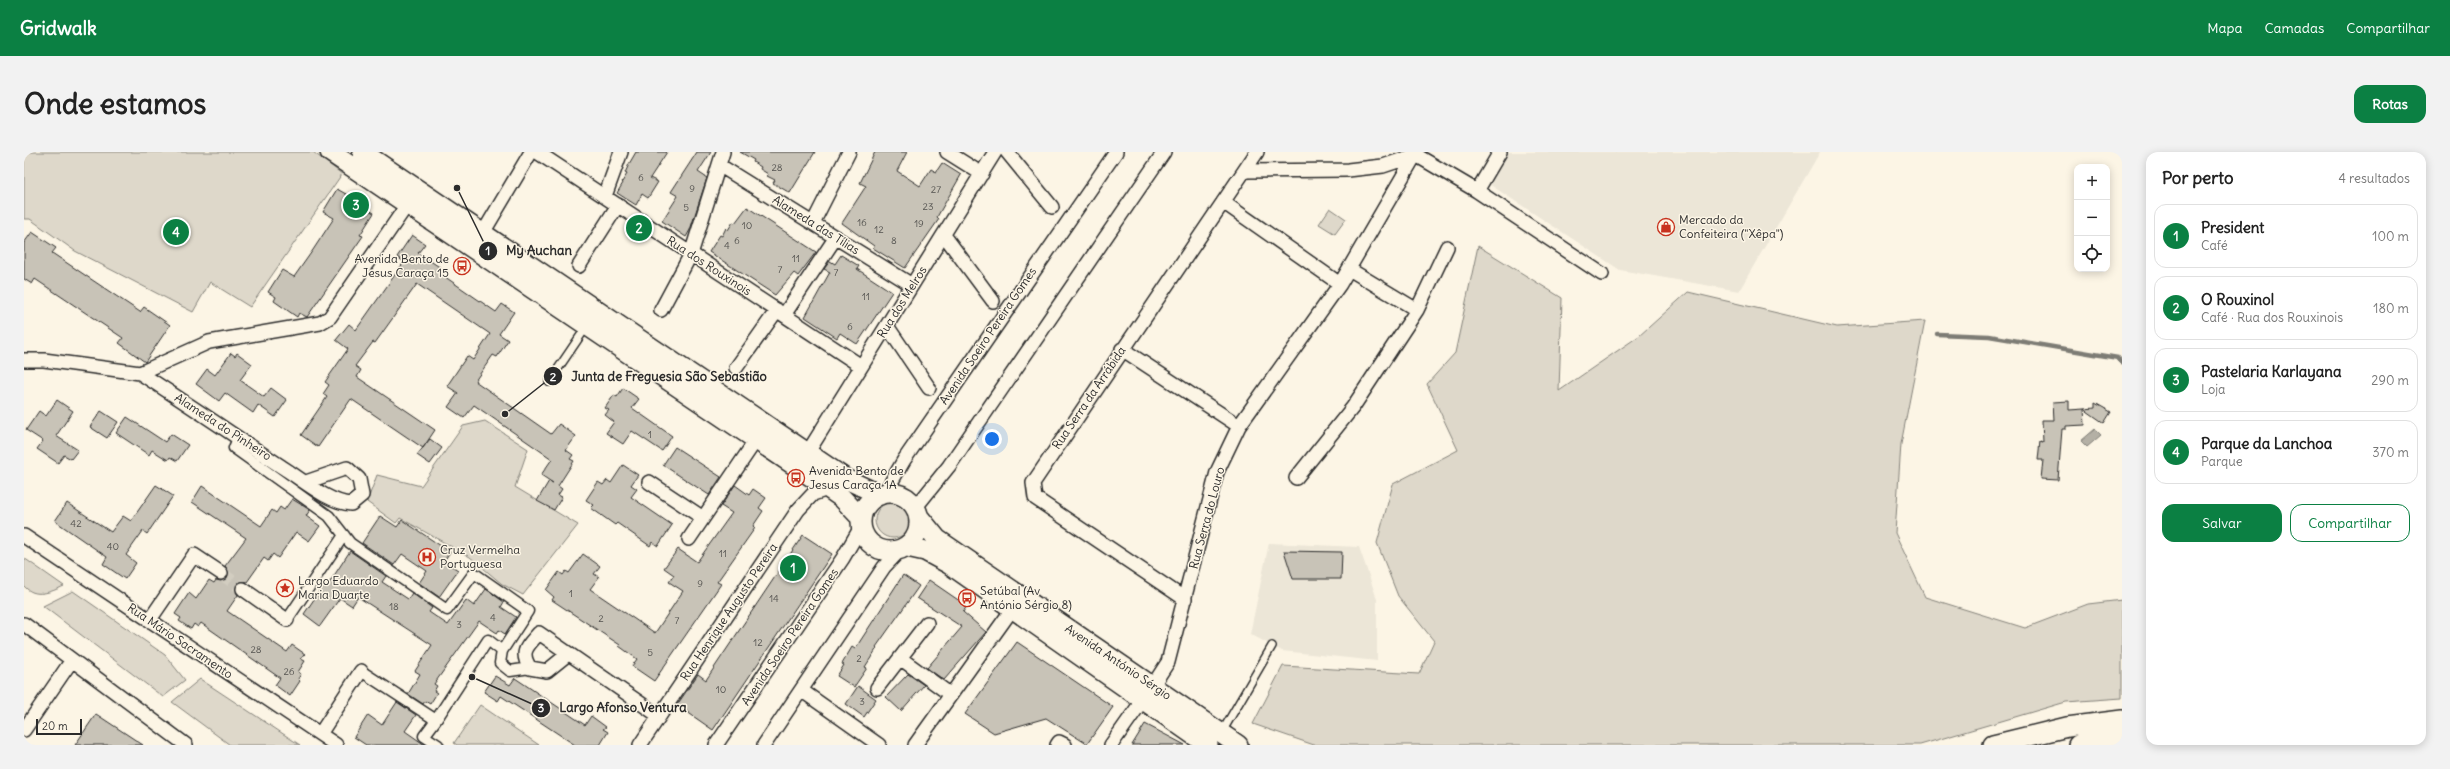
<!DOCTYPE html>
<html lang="pt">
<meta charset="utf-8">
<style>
:root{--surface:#fff;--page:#f2f2f2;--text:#222;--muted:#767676;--line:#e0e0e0;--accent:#0b8043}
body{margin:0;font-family:Delius,sans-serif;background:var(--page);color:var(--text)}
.controls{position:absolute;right:12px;top:12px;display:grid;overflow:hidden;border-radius:8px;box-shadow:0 2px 10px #0003}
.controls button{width:36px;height:36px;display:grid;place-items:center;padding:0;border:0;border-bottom:1px solid var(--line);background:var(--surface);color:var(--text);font:20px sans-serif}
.scale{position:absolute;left:12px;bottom:10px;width:46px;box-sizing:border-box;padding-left:4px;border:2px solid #2b2b2b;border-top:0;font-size:11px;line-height:14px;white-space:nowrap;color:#2b2b2b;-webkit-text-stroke:3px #fcf5e5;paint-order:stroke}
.you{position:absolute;left:968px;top:287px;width:14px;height:14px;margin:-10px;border:3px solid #fff;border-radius:50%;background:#1a73e8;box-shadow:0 0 0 6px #1a73e833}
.badge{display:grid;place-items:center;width:26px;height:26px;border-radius:50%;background:var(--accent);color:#fff;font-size:13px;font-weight:700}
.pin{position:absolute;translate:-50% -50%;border:2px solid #fff;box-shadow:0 1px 4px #0006}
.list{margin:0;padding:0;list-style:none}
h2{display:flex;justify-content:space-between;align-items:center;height:52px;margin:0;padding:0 16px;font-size:17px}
h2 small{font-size:13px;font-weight:400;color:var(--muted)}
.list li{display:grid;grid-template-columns:26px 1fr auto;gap:12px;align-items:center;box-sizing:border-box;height:64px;margin:0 8px 8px;padding:0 8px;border:1px solid var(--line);border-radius:12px}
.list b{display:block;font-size:15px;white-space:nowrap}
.list p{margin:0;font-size:13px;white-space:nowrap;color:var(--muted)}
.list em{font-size:13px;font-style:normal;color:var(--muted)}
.actions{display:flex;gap:8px;padding:12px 16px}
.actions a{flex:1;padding:9px 0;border:1px solid var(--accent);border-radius:12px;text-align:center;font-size:14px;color:var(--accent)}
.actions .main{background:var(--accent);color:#fff}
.icon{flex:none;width:22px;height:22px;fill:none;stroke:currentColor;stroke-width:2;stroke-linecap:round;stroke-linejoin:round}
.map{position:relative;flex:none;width:2098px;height:593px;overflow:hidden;border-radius:12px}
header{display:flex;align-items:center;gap:24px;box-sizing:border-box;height:56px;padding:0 20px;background:var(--accent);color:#fff}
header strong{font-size:19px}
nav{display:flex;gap:22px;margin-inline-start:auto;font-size:14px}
.intro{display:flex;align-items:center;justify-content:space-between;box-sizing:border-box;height:96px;padding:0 24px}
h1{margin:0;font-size:28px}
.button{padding:10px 18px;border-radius:12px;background:var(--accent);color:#fff;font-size:14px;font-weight:700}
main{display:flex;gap:24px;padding:0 24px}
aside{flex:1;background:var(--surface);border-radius:12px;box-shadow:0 2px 10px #0003}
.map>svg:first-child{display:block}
</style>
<header>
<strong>Gridwalk</strong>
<nav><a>Mapa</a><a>Camadas</a><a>Compartilhar</a></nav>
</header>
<div class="intro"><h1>Onde estamos</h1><a class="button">Rotas</a></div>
<main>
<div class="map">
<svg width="2098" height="593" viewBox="0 0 2098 593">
<rect width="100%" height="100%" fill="#fcf5e5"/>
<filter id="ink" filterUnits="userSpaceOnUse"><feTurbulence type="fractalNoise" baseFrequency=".025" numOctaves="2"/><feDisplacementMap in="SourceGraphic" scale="8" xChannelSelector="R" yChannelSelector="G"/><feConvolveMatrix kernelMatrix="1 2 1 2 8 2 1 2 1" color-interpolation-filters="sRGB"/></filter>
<g filter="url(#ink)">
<path fill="#ece6d7" d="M1484,0H1796L1715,139L1596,118L1465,32Z
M1245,391L1335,395L1353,447V509L1258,499L1226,482Z"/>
<path fill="#ded8ca" stroke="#84827a" d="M0,0H289L318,22L226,155L186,130L169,160L51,99L6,67H0Z
M1306,56L1322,67L1311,82L1295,72Z
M1454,94L1538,146L1535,239L1615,184L1664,140L1813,175L1901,169L1877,292L1871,381L1901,445L2001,476L2064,452L2098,448V546L2042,550L1896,593H1290L1229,572L1259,514L1395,522L1410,489L1374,444L1353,391L1369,332L1434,298L1403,232L1431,201Z
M461,269L504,297L491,335L554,373L499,443L478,432L446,405L376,366L372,371L343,350L353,323L397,334L439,274Z
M851 368a18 18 0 1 1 36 0a18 18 0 1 1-36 0Z
M0,406L40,434C27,440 11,447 0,434Z
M49,439L141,503L161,528L139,545L19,454Z
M176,527L276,593H206L148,550Z
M456,553L515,593H433L430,591Z"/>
<path fill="#b4b0a5" stroke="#7d7b74" d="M2071,277L2077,283L2063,295L2057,289Z"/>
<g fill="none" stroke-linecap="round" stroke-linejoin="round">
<path stroke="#7d7b74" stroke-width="4.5" d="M1913,182L1965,184L2094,206L2098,211"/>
</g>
<path fill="#c8c3b7" stroke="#2b2b2b" d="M612,0H643L626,26L634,30L624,46L618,42L612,53L593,41L599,31L598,30L603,22L601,21L605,12Z
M673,0H687L674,20L683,26L666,78L662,85L638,69L654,44L647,40Z
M716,0H791L766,41L749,31L751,28L743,24L744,22L736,17L737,15L729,10L730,8Z
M851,0H883L873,19L896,34L907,17L912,20L918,11L937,23L913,65L915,67L881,116L849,96L850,94L818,71L842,34L836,31Z
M313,37L345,55L343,57L350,61L336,83L339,84L283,165L275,161L273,165L250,149L252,145L244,140L258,118L270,125L289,98L310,66L299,60Z
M723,55L792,100L774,124L770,121L751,143L685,100L696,83L698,84L702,76L704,78L709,70L711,71Z
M8,80L32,96L28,101L116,160L120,155L146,173L121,210L95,191L99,186L11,127L8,132L0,127V91Z
M388,83L401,92L394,101L417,116L414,120L472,160L478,152L490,160L475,182L484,188L473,205L469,203L451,229L527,282L535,272L552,284L542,298L549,303L546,307L550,309L534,334L538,337L534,343L538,345L530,358L513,349L525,329L529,331L517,323L528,307L450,253L440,266L424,255L434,241L423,234L443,204L449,208L466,182L393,132L351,191L349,190L331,214L337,218L333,225L411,278L399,296L327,247L294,295L277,283L303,245L299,242L305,233L301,230L324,197L312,188L325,172L332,178L380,110L373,105Z
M817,103L835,114L833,117L868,140L833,192L816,181L813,186L781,165L806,120L800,117L806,109L811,112Z
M207,201L211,204L213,201L228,212L216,228L240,245L247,236L263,248L251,265L234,253L229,261L201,241L195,249L172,232L183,217L191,223Z
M599,236L615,247L608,256L648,284L638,299L608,279L599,292L582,281L590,270L581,263L585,258L581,256L590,243L593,245Z
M33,248L49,259L32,284L54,298L47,307L40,303L34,311L13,297L19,289L2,278L15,259L22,264Z
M2045,249V258L2060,257L2061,273L2042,274V277H2038L2034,328L2017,327L2019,308H2014L2016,289L2019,290L2018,268H2030L2029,250Z
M2071,251L2087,260L2080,271L2060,257L2071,256Z
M77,259L94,270L83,286L66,275Z
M103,265L141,290L147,282L164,293L153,309L146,305L144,308L128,298L125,303L92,281Z
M406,287L418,296L406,312L393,303Z
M651,295L697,325L685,343L639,313Z
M599,313L614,323L607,333L613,337L607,345L648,373L634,394L628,390L626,394L593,371L591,373L567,356L570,353L562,348L574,330L579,333L583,328L587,331Z
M132,333L149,344L123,382L119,379L102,403L112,411L101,427L79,412L83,405L31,369L43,351L87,380L99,364L107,369Z
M711,333L725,343L729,337L742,346L735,356L739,359L729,374L731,376L693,430L697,432L630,529L608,514L613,507L595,494L596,493L528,448L530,445L522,438L535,420L539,423L542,419L545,421L559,402L576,414L570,422L575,425L566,437L631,481L659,439L645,430L650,423L640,416L654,397L673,410L708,361L697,354Z
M178,334L237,374L248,358L252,361L256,355L260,358L268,347L286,358L282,364L296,374L285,389L272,380L254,406L249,402L244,409L240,406L223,430H216L212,433V440L214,443L203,459L263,500L268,493L281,502L277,507L281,509L274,520L277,522L274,527L276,529L266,544L251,533L256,526L177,471L174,475L170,472L167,477L155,469L157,466L151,462L165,441L172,447L185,428L190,431L192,428L197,429L203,426L205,421L201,414L222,386L168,350Z
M356,364L373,375L378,368L426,400L420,409L434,418L415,445L395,431L403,419L378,402L370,413L338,391Z
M779,383L808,402L689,578L653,553L674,522L682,528Z
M326,399L362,424L358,430L384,447L388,441L408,456L405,460L424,473L442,448L450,454L462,437L480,450L477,455L492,465L481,482L475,478L473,481L455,469L410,532L413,534L410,539L413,541L406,552L401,549L399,552L384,542L396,522L391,519L408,493L334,445L328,454L316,446L296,474L280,462L299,434L302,436Z
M1260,399L1318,400L1317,427H1269Z
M879,423L895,434L852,495L853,496L841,515L843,516L830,535L813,524L820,513L818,512L828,495L831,497Z
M905,428L943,454L939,460L962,480L920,528L903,516L938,475L893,446Z
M993,490L1089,555L1063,592L1022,566L970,581L941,562Z
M884,522L900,533L877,559L862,545Z
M471,524L486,533L491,526L561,573L567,564L582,575L579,577L584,580L576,593H551L477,544L474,549L460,540Z
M834,534L852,547L840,565L822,552Z
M373,550L392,563L381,579L401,593H342L330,585L344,563L358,573Z
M72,562L119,593H51Z
M1121,572L1161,593H1108Z"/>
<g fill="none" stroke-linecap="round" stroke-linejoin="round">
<path stroke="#d2cdc0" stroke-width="13" stroke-dasharray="13 6" stroke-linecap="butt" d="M197,421L219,437"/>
<g stroke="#2b2b2b" stroke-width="10">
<path id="service" d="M525,230L563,174
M1198,580L1248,494"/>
</g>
<g stroke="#2b2b2b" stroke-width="13">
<path id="pedestrian" d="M214,286L210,296L305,364L326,391L423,458L450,421L504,459L478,499L476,511L486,519L506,516
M263,468L320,383
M337,519L412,568L400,584L414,593
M412,568L464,488L478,499"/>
</g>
<g stroke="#2b2b2b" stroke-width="16">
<path id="minor" d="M513,0L837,214
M923,0L958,22
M983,0L1028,55
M1392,3L1453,39L1476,0
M695,13L888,133
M1221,19L1324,18L1359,14L1392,3
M1453,39L1578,122
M581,44L597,0
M1199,50L1316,132
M789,71L825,0
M459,81L507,0
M920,83L969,149
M555,114L594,53
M1325,117L1393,158
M637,158L667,102L699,0
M760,163L812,85
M863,174L905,236
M1098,197L1215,274
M0,208H20L116,221L185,190L296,171L306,165L383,53
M712,216L753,158
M116,221C164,252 211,284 258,315C279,328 303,350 327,352L338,343L335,327L323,316L282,330
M784,300L971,0
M1272,326L1329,255L1393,158L1423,95
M625,330L679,366
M861,341L880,308L1092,0
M892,355L925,314L1140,0
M0,384L312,593
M665,387L732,288
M219,437L263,468
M1161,447L1011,346L1009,331L1233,0
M125,469L170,403L197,421
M0,472L162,593
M544,502L523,519L506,516C495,499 504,494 515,481L635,564
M876,506L927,543
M1129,533L1144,510L1193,320L1215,274L1316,132L1393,0
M853,536L903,471
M777,538L855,593
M0,578L48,508
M296,582L337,519
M616,593L774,358L789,342L804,337
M692,593L819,406L837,375
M740,593L860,415L875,399
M891,593L989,456
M1033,593L1035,590L1041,593
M1087,593L1118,549"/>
</g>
<g stroke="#2b2b2b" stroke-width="22">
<path id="secondary" d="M306,0L795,330L818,346L837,366
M338,0L822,327L856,343
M837 370a29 29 0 1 1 58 0a29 29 0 1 1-58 0Z
M895,365L913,387L1214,593
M883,395L901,399L925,412L1184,593
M1969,593L2043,575L2098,568
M2054,593L2098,586"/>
</g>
<use href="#service" stroke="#fcf5e5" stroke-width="7"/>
<use href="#pedestrian" stroke="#fcf5e5" stroke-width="10"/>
<use href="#minor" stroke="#fcf5e5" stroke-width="13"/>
<use href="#secondary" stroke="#fcf5e5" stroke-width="19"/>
</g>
</g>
<defs>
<g id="shop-ring" transform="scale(0.9)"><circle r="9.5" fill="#fcf5e5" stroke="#c8321e" stroke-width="1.5"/><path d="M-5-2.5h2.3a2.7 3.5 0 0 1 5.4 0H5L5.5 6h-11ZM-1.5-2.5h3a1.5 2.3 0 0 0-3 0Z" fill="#c8321e"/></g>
<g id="bus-ring" transform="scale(0.9)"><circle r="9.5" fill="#fcf5e5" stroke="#c8321e" stroke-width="1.5"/><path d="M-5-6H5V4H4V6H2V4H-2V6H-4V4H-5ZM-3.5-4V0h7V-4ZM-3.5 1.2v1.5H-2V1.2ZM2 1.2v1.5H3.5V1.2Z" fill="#c8321e"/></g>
<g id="hospital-ring" transform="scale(0.9)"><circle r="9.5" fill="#fcf5e5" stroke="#c8321e" stroke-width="1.5"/><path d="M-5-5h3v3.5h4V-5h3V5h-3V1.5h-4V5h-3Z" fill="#c8321e"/></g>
<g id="sight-ring" transform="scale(0.9)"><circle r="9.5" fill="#fcf5e5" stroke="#c8321e" stroke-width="1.5"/><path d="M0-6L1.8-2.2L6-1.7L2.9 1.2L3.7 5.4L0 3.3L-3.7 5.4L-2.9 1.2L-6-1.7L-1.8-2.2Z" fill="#c8321e"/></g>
</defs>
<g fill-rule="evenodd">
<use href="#shop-ring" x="1642" y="75"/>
<use href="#bus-ring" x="438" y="114"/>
<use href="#bus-ring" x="772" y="326"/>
<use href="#hospital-ring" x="403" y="405"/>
<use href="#sight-ring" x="261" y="436"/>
<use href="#bus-ring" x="943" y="446"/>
</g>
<g text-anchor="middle" stroke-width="3" stroke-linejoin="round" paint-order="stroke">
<g font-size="10" fill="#52514e">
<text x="753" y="19">28</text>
<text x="617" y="29">6</text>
<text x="668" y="40">9</text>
<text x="912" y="41">27</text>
<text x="904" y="58">23</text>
<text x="662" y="59">5</text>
<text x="838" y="74">16</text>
<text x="895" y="75">19</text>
<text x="723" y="77">10</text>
<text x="855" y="81">12</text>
<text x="713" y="92">6</text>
<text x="870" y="92">8</text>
<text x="703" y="97">4</text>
<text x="772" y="110">11</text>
<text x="756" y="121">7</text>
<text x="812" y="124">7</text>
<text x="842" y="148">11</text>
<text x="826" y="178">6</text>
<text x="626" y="286">1</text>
<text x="52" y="375">42</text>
<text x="89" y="398">40</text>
<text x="699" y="405">11</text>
<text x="676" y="435">9</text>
<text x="547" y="445">1</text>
<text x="750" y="450">14</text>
<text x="370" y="458">18</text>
<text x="469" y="469">4</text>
<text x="577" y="470">2</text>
<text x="653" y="472">7</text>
<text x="435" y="476">3</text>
<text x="734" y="494">12</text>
<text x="232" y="501">28</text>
<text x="626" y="504">5</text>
<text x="835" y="510">2</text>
<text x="265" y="523">26</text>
<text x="697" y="541">10</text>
<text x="838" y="553">3</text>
</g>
<g font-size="12" fill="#2b2b2b" stroke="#fcf5e5" text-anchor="start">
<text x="1655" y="72">Mercado da<tspan x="1655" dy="14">Confeiteira ("Xêpa")</tspan></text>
<text x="425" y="111" text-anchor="end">Avenida Bento de<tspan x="425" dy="14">Jesus Caraça 15</tspan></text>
<text x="785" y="323">Avenida Bento de<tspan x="785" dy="14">Jesus Caraça 1A</tspan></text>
<text x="416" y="402">Cruz Vermelha<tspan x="416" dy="14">Portuguesa</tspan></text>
<text x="274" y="433">Largo Eduardo<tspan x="274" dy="14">Maria Duarte</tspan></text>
<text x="956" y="443">Setúbal (Av<tspan x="956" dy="14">António Sérgio 8)</tspan></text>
</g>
<g font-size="12" fill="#2b2b2b" stroke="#fcf5e5">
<text transform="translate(792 73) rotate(32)" y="4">Alameda das Tílias</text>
<text transform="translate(685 114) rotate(33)" y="4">Rua dos Rouxinois</text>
<text transform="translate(878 150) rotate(-58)" y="4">Rua dos Melros</text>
<text transform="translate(964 184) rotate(-56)" y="4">Avenida Soeiro Pereira Gomes</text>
<text transform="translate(1065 246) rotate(-56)" y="4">Rua Serra da Arrábida</text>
<text transform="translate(199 275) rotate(33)" y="4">Alameda do Pinheiro</text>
<text transform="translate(1183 366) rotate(-75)" y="4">Rua Serra do Louro</text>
<text transform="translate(705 460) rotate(-56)" y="4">Rua Henrique Augusto Pereira</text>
<text transform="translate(766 485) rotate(-56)" y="4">Avenida Soeiro Pereira Gomes</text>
<text transform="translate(156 489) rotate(34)" y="4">Rua Mário Sacramento</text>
<text transform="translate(1094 510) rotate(34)" y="4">Avenida António Sérgio</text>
</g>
</g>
<path fill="none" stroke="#2b2b2b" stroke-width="1.5" d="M433 36L464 99M481 262L529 224M448 525L517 556"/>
<g fill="#2b2b2b" stroke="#fcf5e5" stroke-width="1.5">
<circle cx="433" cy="36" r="4"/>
<circle cx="481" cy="262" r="4"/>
<circle cx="448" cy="525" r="4"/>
<circle cx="464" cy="99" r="10"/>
<circle cx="529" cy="224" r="10"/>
<circle cx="517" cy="556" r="10"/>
</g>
<g font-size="12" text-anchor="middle" font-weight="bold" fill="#fff">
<text x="464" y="103">1</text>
<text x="529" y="229">2</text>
<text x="517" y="560">3</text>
</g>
<g font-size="13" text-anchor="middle" font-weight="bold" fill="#2b2b2b" stroke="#fcf5e5" stroke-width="3" stroke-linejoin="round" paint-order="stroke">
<text x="515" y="103">My Auchan</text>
<text x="645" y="229">Junta de Freguesia São Sebastião</text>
<text x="599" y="560">Largo Afonso Ventura</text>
</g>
</svg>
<div class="controls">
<button>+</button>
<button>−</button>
<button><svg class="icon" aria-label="locate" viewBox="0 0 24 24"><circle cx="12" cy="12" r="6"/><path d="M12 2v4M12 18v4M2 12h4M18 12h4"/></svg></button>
</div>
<div class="scale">20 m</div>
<div class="you"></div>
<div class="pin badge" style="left:769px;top:416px">1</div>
<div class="pin badge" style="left:615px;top:76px">2</div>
<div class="pin badge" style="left:332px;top:53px">3</div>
<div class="pin badge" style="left:152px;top:80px">4</div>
</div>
<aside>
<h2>Por perto<small>4 resultados</small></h2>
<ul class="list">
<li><span class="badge">1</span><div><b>President</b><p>Café</p></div><em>100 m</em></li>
<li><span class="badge">2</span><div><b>O Rouxinol</b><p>Café · Rua dos Rouxinois</p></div><em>180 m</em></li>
<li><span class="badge">3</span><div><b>Pastelaria Karlayana</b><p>Loja</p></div><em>290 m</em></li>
<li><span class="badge">4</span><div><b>Parque da Lanchoa</b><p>Parque</p></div><em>370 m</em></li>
</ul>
<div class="actions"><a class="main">Salvar</a><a>Compartilhar</a></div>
</aside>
</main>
